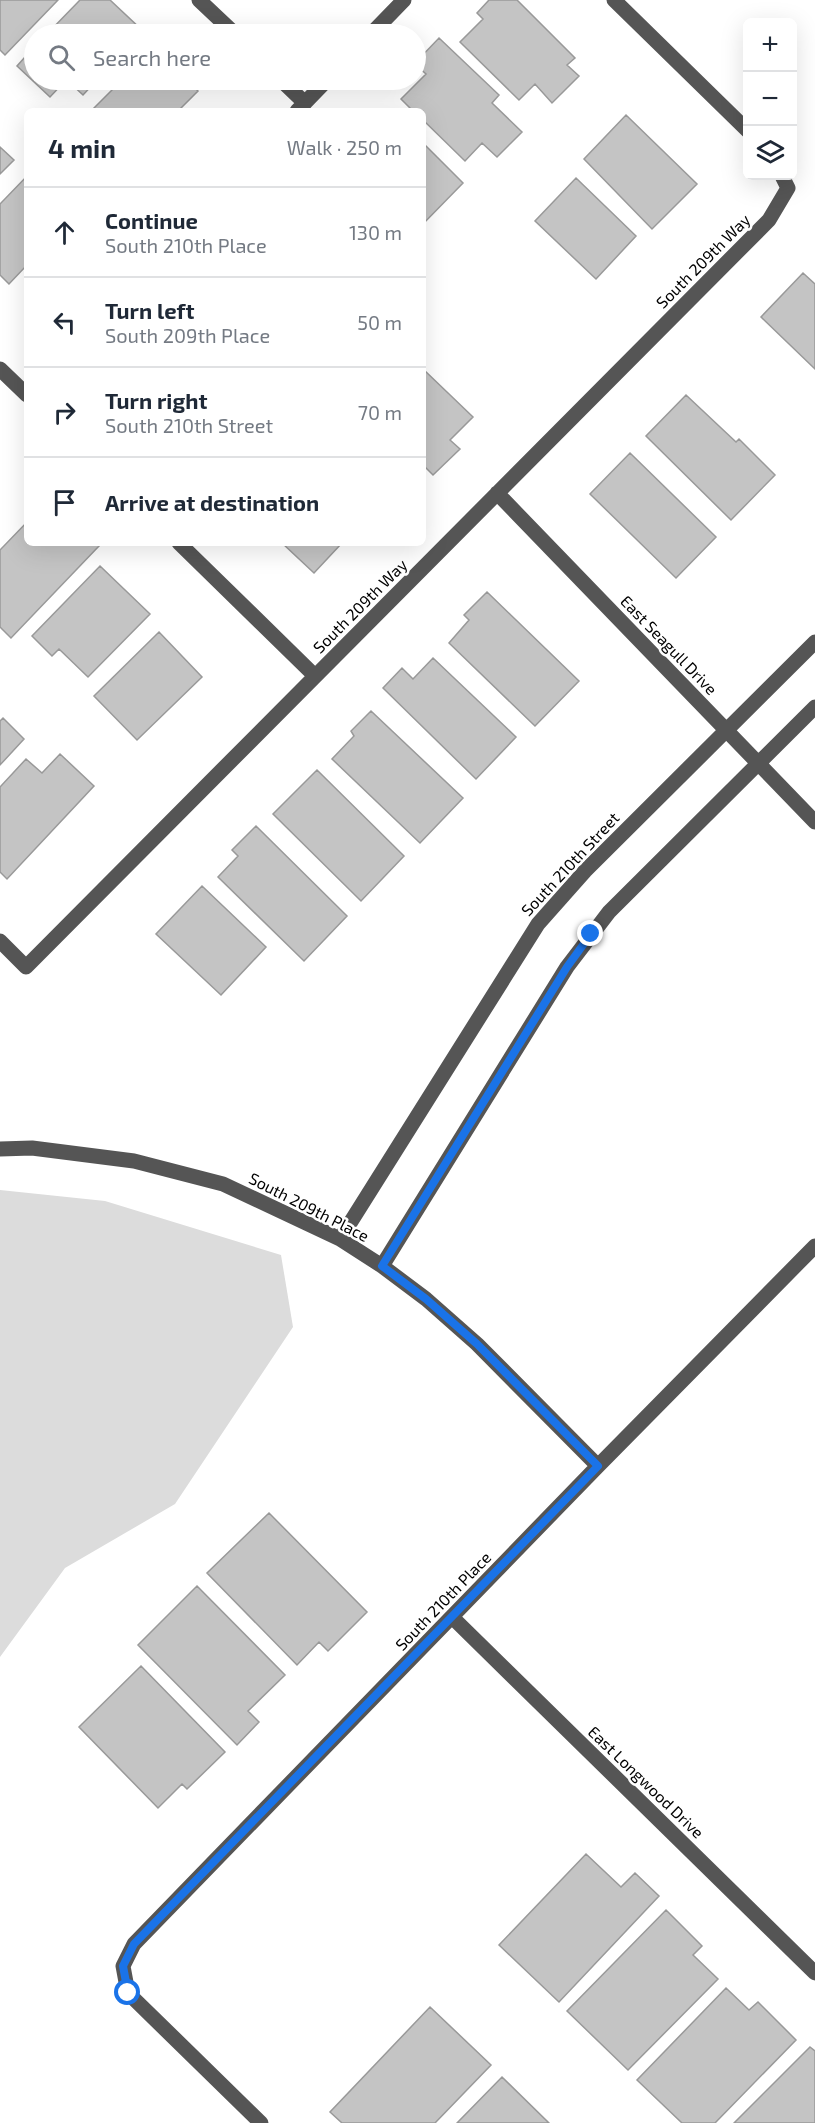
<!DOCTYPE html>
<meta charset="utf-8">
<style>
:root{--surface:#fff;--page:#f6f6f7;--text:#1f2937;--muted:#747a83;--line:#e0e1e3}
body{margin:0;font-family:"Exo 2",sans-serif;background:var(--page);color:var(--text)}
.controls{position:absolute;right:18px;top:18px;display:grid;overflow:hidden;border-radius:9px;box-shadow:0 6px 24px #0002}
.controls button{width:54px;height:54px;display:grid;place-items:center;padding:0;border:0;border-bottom:2px solid var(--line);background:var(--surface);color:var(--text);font:30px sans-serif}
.stop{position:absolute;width:18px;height:18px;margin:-14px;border:4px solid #1a73e8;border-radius:50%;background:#fff}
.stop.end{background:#1a73e8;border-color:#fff;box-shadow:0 2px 6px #0008}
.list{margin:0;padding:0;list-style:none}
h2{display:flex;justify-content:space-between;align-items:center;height:78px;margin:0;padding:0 24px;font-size:26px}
h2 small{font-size:20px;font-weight:400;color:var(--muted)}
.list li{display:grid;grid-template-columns:39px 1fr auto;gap:18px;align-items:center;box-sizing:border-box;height:90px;padding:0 24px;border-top:2px solid var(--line)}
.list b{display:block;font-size:22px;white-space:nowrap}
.list p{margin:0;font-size:20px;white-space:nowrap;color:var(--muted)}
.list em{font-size:20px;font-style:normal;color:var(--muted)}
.icon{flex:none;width:33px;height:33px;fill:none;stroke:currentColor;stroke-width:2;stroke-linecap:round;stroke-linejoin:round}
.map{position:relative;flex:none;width:815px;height:2123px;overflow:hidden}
.search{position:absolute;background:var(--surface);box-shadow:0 6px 24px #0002;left:24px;top:24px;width:402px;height:66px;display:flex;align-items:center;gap:15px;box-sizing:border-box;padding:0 21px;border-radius:33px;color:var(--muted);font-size:22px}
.panel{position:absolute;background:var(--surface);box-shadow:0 6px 24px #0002;left:24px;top:108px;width:402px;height:438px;border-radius:9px}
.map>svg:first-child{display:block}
</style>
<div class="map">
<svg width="815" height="2123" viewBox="0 0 815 2123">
<rect width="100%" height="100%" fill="#fff"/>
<path fill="#dcdcdc" d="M0,1190L105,1201L281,1255L293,1327L175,1504L65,1568L0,1657Z"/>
<path fill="#c4c4c4" stroke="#999" stroke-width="1.5" d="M0,0H58L5,55L0,50Z
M80,0H110L144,32L141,34H47Z
M489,0H517L575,58L567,65L579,76L552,103L535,84L519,100L460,42L483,19L477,13Z
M439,38L499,95L492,103L522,132L497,157L482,143L465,161L423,120V111H413L401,99L426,74L416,65V62Z
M34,47V80H66L50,97L17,66Z
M67,80H97L83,95Z
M122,80H186L198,91L178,111H91Z
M626,115L697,184L652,229L584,159Z
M423,143L463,183L423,224Z
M0,147L14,160L0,174Z
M27,176V265L9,284L0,275V204Z
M576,178L636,236L596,279L535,221Z
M803,273L815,284V369L761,317Z
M423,369L473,417L450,440L460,449L433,475L423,465Z
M686,395L736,442L739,439L775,475L731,520L646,436Z
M630,453L716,537L676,578L590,494Z
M27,522V543H96L99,546L11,638L0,627V550Z
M282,543H342L314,573Z
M100,566L150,614L88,677L59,649L52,656L32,636Z
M487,592L579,681L535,726L449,643L469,620L464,615Z
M159,632L202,677L137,740L94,696Z
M433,658L516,737L476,779L383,688L402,668L413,679Z
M371,711L463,798L420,843L332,759L354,736L351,731Z
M3,718L24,739L0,765V721Z
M60,754L94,786L7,879L0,872V787L26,759L42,773Z
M317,770L404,856L361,901L273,814Z
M256,826L347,916L304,961L218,877L238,856L232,850Z
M202,886L266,947L221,995L156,934Z
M269,1513L367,1612L328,1651L319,1642L297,1665L207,1573Z
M197,1586L285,1675L248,1711L259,1722L237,1745L138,1645Z
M141,1666L225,1752L187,1789L182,1784L158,1808L79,1727Z
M586,1854L621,1887L635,1873L659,1896L559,2002L499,1945Z
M666,1910L702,1946L693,1955L718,1979L628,2070L567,2011Z
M726,1988L749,2010L758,2002L796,2040L715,2123H682L637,2080Z
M430,2007L491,2065L435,2123H342L330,2112Z
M810,2047L815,2051V2123H734Z
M502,2077L549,2123H457Z"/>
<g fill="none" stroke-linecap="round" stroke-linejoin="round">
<path stroke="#555" stroke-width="15" d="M199,0L235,34
M614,0L748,131
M371,34L404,0
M281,80L305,103
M297,111L327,80
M0,369L27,395
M497,493L815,822
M179,543L315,676
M0,941L26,967L769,220L788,188L782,176
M0,1149L32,1148L134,1161L223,1184L340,1239L382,1266L426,1299L477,1344L598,1466
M340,1239L538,924L585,871L815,642
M382,1266L567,967L609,912L815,707
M452,1617L815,1973
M261,2123L128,1993L123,1966L134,1944L598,1466L815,1246"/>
</g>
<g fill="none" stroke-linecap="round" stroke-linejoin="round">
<path stroke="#1a73e8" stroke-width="8" d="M128,1993L123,1966L134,1944L598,1466L477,1344L426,1299L382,1266L567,967L591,934"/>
</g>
<g text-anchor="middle" stroke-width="5" stroke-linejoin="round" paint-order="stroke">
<g font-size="16" fill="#000" stroke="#fff">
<text transform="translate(703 261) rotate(-45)" y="6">South 209th Way</text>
<text transform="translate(360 606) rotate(-45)" y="6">South 209th Way</text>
<text transform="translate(669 645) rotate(46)" y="6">East Seagull Drive</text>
<text transform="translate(570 864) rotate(-47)" y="6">South 210th Street</text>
<text transform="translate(309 1207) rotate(27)" y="6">South 209th Place</text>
<text transform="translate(443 1601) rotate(-46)" y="6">South 210th Place</text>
<text transform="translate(646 1782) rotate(44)" y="6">East Longwood Drive</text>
</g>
</g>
</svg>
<div class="controls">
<button>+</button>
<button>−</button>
<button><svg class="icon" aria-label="layers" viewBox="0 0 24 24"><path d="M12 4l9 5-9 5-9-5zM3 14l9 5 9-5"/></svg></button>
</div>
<div class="stop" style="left:128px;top:1993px"></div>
<div class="stop end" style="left:591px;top:934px"></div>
<div class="search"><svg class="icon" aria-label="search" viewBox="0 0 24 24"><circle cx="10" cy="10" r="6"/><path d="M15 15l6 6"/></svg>Search here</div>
<section class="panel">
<h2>4 min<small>Walk · 250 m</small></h2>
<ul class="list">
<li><svg class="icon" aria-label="ahead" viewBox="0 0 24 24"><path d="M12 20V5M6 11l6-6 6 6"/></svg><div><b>Continue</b><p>South 210th Place</p></div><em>130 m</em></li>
<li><svg class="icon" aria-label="left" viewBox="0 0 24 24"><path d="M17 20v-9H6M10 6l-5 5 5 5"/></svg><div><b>Turn left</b><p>South 209th Place</p></div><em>50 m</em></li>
<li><svg class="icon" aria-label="right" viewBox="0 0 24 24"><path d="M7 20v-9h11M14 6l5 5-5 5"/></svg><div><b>Turn right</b><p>South 210th Street</p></div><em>70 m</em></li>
<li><svg class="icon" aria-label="arrive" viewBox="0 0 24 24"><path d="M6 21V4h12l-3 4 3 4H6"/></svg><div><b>Arrive at destination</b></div></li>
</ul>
</section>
</div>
